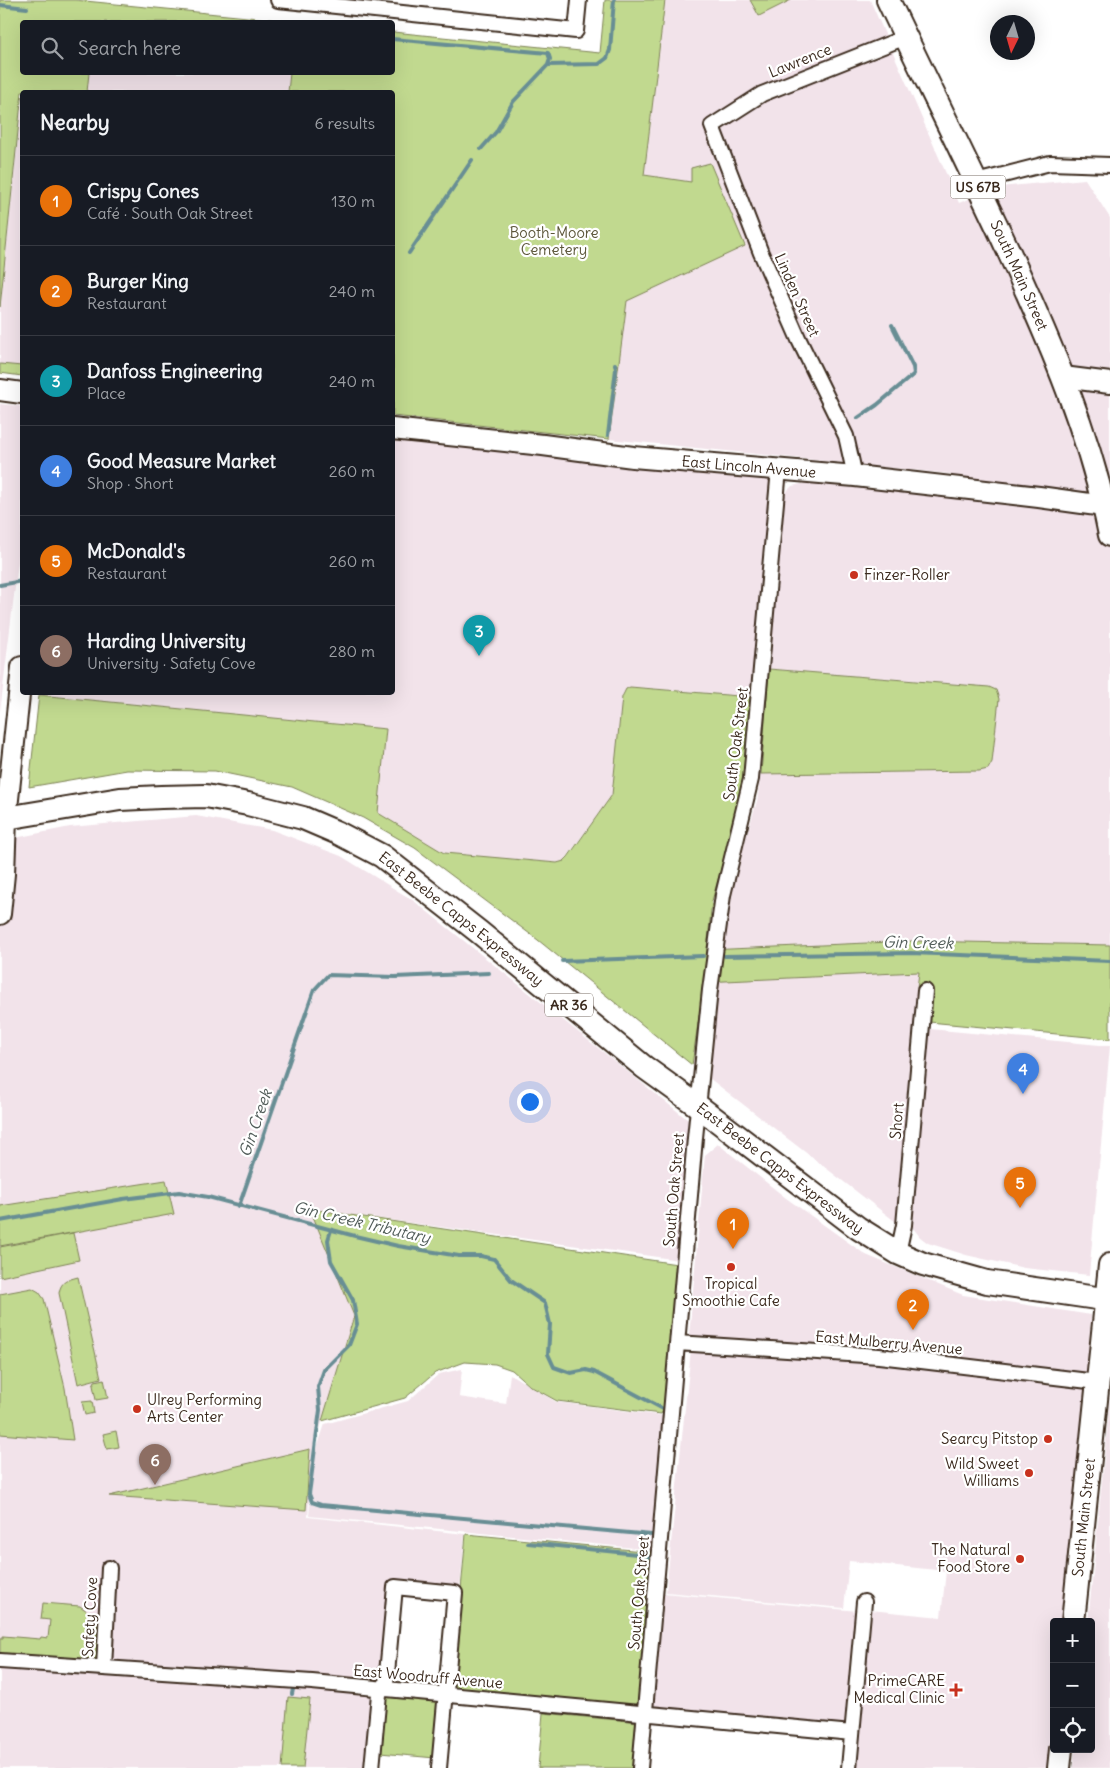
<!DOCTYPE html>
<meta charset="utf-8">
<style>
:root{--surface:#171b24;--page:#20242c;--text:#f1f3f6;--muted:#9ea1a6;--line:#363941;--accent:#c8321e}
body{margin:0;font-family:Delius,sans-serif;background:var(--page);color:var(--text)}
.controls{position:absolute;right:15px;bottom:15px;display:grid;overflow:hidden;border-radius:5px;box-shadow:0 5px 20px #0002}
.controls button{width:45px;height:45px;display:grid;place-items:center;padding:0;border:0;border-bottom:1px solid var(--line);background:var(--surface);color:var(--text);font:25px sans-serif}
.compass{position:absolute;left:990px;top:15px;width:45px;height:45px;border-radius:50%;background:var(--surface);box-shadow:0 5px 20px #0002;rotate:185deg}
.you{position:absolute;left:529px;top:1101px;width:18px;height:18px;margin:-12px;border:4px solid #fff;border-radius:50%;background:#1a73e8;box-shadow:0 0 0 8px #1a73e833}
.badge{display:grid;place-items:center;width:32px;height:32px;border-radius:50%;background:var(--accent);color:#fff;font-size:16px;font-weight:700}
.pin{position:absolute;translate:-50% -41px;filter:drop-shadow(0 1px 2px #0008)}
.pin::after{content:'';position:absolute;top:26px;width:18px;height:15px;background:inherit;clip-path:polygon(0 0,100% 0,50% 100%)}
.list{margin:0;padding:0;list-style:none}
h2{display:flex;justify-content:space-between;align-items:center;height:65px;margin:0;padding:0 20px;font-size:21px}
h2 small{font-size:16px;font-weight:400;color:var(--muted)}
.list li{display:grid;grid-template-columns:32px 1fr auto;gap:15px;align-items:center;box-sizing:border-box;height:90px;padding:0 20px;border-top:1px solid var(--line)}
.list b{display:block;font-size:19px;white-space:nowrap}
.list p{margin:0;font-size:16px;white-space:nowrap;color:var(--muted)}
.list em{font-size:16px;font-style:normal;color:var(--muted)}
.icon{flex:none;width:28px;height:28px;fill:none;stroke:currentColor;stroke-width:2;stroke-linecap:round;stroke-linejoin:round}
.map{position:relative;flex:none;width:1110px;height:1768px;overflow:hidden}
.search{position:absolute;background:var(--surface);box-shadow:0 5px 20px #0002;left:20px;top:20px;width:375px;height:55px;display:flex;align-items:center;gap:12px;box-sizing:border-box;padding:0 18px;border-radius:5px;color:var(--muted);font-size:19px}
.panel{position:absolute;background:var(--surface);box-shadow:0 5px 20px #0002;left:20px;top:90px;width:375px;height:605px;border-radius:5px}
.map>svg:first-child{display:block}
</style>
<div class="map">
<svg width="1110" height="1768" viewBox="0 0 1110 1768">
<rect width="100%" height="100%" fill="#fff"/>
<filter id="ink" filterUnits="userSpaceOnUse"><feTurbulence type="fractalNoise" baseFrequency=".02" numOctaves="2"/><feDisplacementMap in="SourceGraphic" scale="10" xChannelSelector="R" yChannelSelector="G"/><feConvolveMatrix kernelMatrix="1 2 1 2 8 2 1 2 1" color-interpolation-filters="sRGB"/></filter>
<g filter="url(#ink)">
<path fill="#f2e3ea" d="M665,0H750L759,16L791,0H870L959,203L999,187L1085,179L1110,218V945L913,941L723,949L725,913L731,888L757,801L761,774L979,771L996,690L989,687L769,669L784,498L787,491L792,486L806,483L949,497L951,474L609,439L627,301L745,245L691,182L644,175Z
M89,73H290L288,92H87Z
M22,100V366L0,364V307Z
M0,404L22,406V529L0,712Z
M393,441L770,478L751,697L635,687L623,693L612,795L564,861L557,863L444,853L378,813L386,729L39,695V692H392Z
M196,816L272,830L341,856L414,901L692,1123L679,1260L311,1209L354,1316L313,1452L308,1517L465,1534L460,1588L393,1581L369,1768H0V841L70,827Z
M919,972L896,1222L692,1065L703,982Z
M930,1029L1110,1046L1089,1275L1024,1268L966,1255L928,1243L920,1237L913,1228L919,1137Z
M718,1144L786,1198L866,1255L963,1295L1091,1315L1087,1374L689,1337L705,1155Z
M691,1350L879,1360L1087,1385L1063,1622H1054V1718L1049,1768H854L870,1610L941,1617L946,1571L849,1561L844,1608L666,1592Z
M462,1369L459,1397L506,1404L510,1374L556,1402L665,1416L654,1550L309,1516L315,1454L325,1424L408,1401L439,1374Z
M1110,1399V1768H1073L1075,1749H1091V1622H1088Z
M663,1593L858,1611L848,1728L653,1710Z"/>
<path fill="#c1d98f" stroke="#7e8256" d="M0,0H75L298,22H22V72L89,73L87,92H22L0,307Z
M605,0H665L644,175L691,182V168L710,163L745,246L627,301L609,439L393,416L392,92H288L290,73L392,72L393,32L600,53Z
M750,0H791L759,16Z
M0,364L22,366V376L0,373Z
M769,669L989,687L996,690L999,699L992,762L988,769L979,771L761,774Z
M630,687L751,697L741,797L712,901L707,950L913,941L1110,945V1039L929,1022L933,991L917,989L919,972L704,982L692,1065L538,940L415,848L363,818L292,787L215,771L127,770L29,787L39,695L386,729L378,813L444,853L557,863L564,861L568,857L612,795L622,697L626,689Z
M166,1180L174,1214L0,1246V1206Z
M310,1209L677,1264L667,1403L661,1414L557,1401L530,1386L512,1370L495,1364L465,1362L435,1373L405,1398L322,1421L354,1316Z
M73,1233L79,1260L0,1277V1247Z
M78,1277L101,1378L78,1384L59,1293C61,1281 67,1280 78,1277Z
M32,1288L39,1292L44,1299L65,1388L73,1440L0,1434V1294Z
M104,1379L108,1398L96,1400L93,1385L95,1381Z
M92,1401L94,1413L85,1415L82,1402Z
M116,1431L119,1447L107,1449L103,1434Z
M310,1449L306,1510L109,1496Z
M466,1534L653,1552L638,1707L452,1690Z
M43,1603L80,1606L91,1614L97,1615L102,1620L99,1664L0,1656V1638H3V1636L40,1639L41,1637L48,1638L50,1620L41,1619Z
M385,1696L440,1700L435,1758L380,1753Z
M288,1697L310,1699L303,1768H282Z
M543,1713L639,1722L634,1768H538Z"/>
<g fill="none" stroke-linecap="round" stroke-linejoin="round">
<path stroke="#678e94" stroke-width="4" d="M0,5L27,8
M392,39L548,53L550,59L548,65L513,102L496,132L481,149
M548,65L599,64L607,58L610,50L614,0
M409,253L472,160
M858,418L877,405L914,374L913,367L892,325
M608,435L616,369L615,364
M0,585L22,581
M725,956L911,953L1110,961
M562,961L703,956
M239,1206L314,990L328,975L395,977L489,973
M0,1221L123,1199L179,1192L208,1197L355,1236L398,1246L459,1256H481L494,1259L511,1280L545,1303L550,1324L548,1354L554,1367L571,1373L586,1370L594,1372L665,1410
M331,1230L328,1240L331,1261L353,1300L357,1324L349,1345L324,1370L318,1387L320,1410L309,1494L312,1502L321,1505L652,1535
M528,1543L637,1554L647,1556L653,1559
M292,1694L293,1689"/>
<g stroke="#3b2a1e" stroke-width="18">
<path id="street" d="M278,0L576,31L579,0
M976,182L1050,163L1110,165
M855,476L846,436L799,340L761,253L712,126L762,94L906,37
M898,1253L904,1225L925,991
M677,1343L879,1356L1097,1382
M0,1661L312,1682L852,1733
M104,1668L109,1568
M372,1768L379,1694L386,1684L395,1587L455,1593L439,1768
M640,1768L695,1138L710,990L723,895L751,779L779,469
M849,1768L864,1602"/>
</g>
<g stroke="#3b2a1e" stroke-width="24">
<g id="secondary">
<path d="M1063,377L1110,383"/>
<path d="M0,390L22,393"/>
<path id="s1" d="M392,429L543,445L633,457L855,476L1039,497L1104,506"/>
<path d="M0,914L4,874L6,818L22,667"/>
</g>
</g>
<g stroke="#3b2a1e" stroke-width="26">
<g id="primary">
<path id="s2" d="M888,0C928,84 969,166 1008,250C1050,342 1091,436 1110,535"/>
<path id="s3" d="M0,819L120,799L161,797L206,796L248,804L303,818L338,833L382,856L479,932L644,1067L698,1106L858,1228L898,1253L923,1264L987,1282L1110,1300"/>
<path id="s4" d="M1073,1622L1110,1265"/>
<path d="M1059,1768L1061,1749"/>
</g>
</g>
<use href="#street" stroke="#fff" stroke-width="14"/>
<use href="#secondary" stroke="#fff" stroke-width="20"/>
<use href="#primary" stroke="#fff" stroke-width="22"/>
</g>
</g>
<g fill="#c8321e" stroke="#fff" stroke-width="2">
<circle cx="854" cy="575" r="5"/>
<circle cx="731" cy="1267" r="5"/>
<circle cx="137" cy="1409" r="5"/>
<circle cx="1048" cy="1439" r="5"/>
<circle cx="1029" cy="1473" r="5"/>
<circle cx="1020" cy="1559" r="5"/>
<path d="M953.5 1682.5h5v5h5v5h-5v5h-5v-5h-5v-5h5z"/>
</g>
<g text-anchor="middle" stroke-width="4.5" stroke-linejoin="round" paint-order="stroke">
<g fill="#fff" stroke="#766a62" stroke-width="1">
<rect x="950.5" y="175.5" width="55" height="23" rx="4"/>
<rect x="545" y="993.5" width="48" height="23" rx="4"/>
</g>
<g font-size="14" font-weight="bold" fill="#3b2a1e">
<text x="978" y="192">US 67B</text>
<text x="569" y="1010">AR 36</text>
</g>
<g font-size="15" fill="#3b2a1e" stroke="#fff">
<text transform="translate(800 61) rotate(-22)" y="5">Lawrence</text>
<text dy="5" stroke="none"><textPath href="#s2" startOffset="305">South Main Street</textPath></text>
<text transform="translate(797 295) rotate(66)" y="5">Linden Street</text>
<text dy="5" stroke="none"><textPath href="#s1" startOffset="359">East Lincoln Avenue</textPath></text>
<text transform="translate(736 744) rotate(-83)" y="5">South Oak Street</text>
<text dy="5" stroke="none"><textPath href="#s3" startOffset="496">East Beebe Capps Expressway</textPath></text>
<text transform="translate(897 1121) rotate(-85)" y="5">Short</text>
<text dy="5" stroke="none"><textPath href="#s3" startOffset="901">East Beebe Capps Expressway</textPath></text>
<text transform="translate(674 1190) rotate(-85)" y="5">South Oak Street</text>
<text transform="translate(889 1343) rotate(5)" y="5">East Mulberry Avenue</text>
<text dy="5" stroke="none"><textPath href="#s4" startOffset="105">South Main Street</textPath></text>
<text transform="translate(639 1593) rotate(-85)" y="5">South Oak Street</text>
<text transform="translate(90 1617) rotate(-87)" y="5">Safety Cove</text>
<text transform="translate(428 1677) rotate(5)" y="5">East Woodruff Avenue</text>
</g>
<g font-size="15" fill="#5c563a" stroke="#fff">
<text x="554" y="238">Booth-Moore<tspan x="554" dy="17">Cemetery</tspan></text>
</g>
<g font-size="15" fill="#3b2a1e" stroke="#fff" text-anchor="end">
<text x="864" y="580" text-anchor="start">Finzer-Roller</text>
<text x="731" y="1289" text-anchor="middle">Tropical<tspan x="731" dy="17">Smoothie Cafe</tspan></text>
<text x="147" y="1405" text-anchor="start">Ulrey Performing<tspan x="147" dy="17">Arts Center</tspan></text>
<text x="1038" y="1444">Searcy Pitstop</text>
<text x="1019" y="1469">Wild Sweet<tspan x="1019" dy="17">Williams</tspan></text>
<text x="1010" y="1555">The Natural<tspan x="1010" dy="17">Food Store</tspan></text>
<text x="945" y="1686">PrimeCARE<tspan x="945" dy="17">Medical Clinic</tspan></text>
</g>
<g font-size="16" font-style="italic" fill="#515c59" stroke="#fff">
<text transform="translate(918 942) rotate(1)" y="6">Gin Creek</text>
<text transform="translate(255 1123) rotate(-71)" y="6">Gin Creek</text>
<text transform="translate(362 1222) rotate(13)" y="6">Gin Creek Tributary</text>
</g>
</g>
</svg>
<div class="controls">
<button>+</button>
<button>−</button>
<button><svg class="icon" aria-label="locate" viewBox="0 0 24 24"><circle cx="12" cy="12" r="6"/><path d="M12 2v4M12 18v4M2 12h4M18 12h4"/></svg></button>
</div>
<svg class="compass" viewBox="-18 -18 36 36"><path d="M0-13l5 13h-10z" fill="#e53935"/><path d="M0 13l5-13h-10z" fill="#9ea1a6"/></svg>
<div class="you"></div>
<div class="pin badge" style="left:733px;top:1249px;background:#e8710a">1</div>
<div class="pin badge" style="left:913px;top:1330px;background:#e8710a">2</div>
<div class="pin badge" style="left:479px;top:656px;background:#0f9aa8">3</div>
<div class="pin badge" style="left:1023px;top:1094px;background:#3f7fe0">4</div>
<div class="pin badge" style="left:1020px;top:1208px;background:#e8710a">5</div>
<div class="pin badge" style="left:155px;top:1485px;background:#8d6e63">6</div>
<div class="search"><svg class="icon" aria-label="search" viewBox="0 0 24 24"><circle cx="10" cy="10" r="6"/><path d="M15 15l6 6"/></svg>Search here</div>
<section class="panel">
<h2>Nearby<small>6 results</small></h2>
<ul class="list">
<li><span class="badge" style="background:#e8710a">1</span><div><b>Crispy Cones</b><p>Café · South Oak Street</p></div><em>130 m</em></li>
<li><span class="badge" style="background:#e8710a">2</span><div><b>Burger King</b><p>Restaurant</p></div><em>240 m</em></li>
<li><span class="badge" style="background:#0f9aa8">3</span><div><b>Danfoss Engineering</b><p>Place</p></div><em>240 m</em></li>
<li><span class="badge" style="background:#3f7fe0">4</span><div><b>Good Measure Market</b><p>Shop · Short</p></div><em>260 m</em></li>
<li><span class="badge" style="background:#e8710a">5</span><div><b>McDonald's</b><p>Restaurant</p></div><em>260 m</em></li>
<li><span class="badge" style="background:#8d6e63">6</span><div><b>Harding University</b><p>University · Safety Cove</p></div><em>280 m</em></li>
</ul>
</section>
</div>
